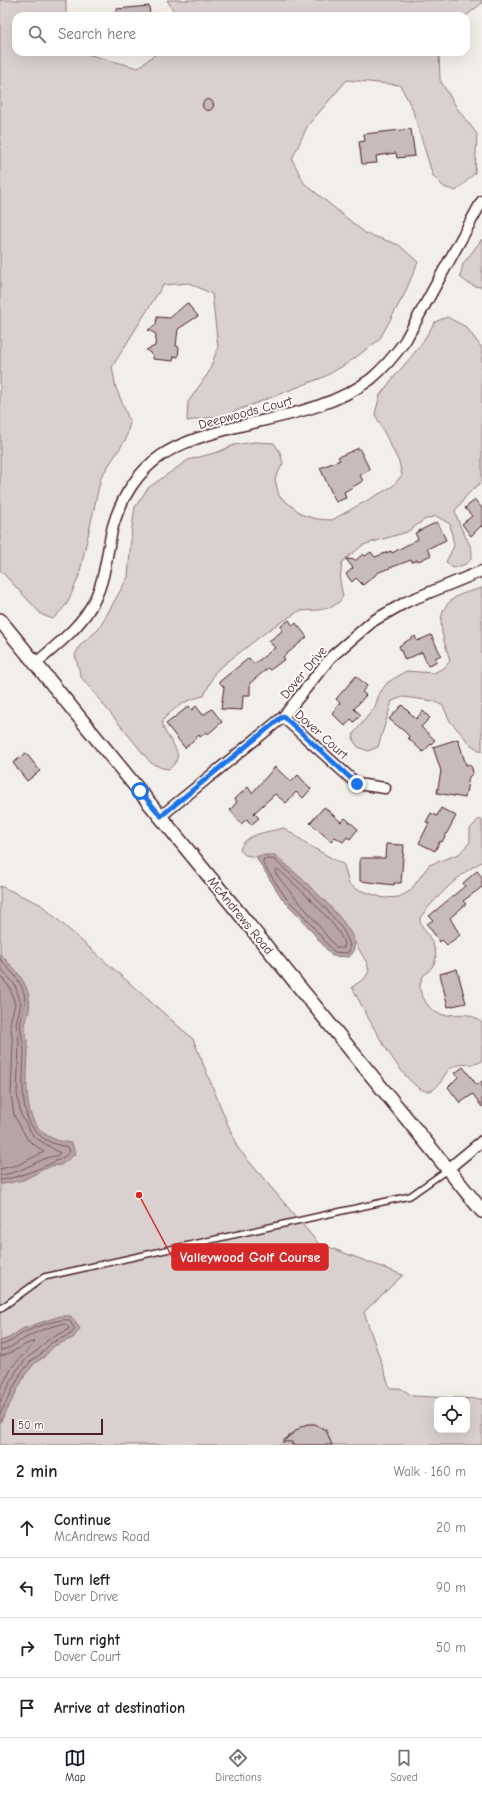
<!DOCTYPE html>
<meta charset="utf-8">
<style>
:root{--surface:#fff;--page:#f2f2f2;--text:#202124;--muted:#757577;--line:#e0e0e0;--accent:#111827}
body{margin:0;font-family:"Comic Neue",sans-serif;background:var(--page);color:var(--text)}
.controls{position:absolute;right:12px;bottom:12px;display:grid;overflow:hidden;border-radius:8px;box-shadow:0 4px 16px #0002}
.controls button{width:36px;height:36px;display:grid;place-items:center;padding:0;border:0;border-bottom:1px solid var(--line);background:var(--surface);color:var(--text);font:20px sans-serif}
.scale{position:absolute;left:12px;bottom:10px;width:91px;box-sizing:border-box;padding-left:4px;border:2px solid #4a1f2b;border-top:0;font-size:11px;line-height:14px;white-space:nowrap;color:#4a1f2b;-webkit-text-stroke:3px #fdfcf7;paint-order:stroke}
.stop{position:absolute;width:12px;height:12px;margin:-9px;border:3px solid #1a73e8;border-radius:50%;background:#fff}
.stop.end{background:#1a73e8;border-color:#fff;box-shadow:0 1px 4px #0008}
.list{margin:0;padding:0;list-style:none}
h2{display:flex;justify-content:space-between;align-items:center;height:52px;margin:0;padding:0 16px;font-size:17px}
h2 small{font-size:13px;font-weight:400;color:var(--muted)}
.list li{display:grid;grid-template-columns:26px 1fr auto;gap:12px;align-items:center;box-sizing:border-box;height:60px;padding:0 16px;border-top:1px solid var(--line)}
.list b{display:block;font-size:15px;white-space:nowrap}
.list p{margin:0;font-size:13px;white-space:nowrap;color:var(--muted)}
.list em{font-size:13px;font-style:normal;color:var(--muted)}
.icon{flex:none;width:22px;height:22px;fill:none;stroke:currentColor;stroke-width:2;stroke-linecap:round;stroke-linejoin:round}
.map{position:relative;flex:none;width:482px;height:1445px;overflow:hidden}
.search{position:absolute;background:var(--surface);box-shadow:0 4px 16px #0002;left:12px;right:12px;top:12px;height:44px;display:flex;align-items:center;gap:10px;box-sizing:border-box;padding:0 14px;border-radius:12px;color:var(--muted);font-size:15px}
.sheet{height:292px;background:var(--surface)}
nav{display:flex;justify-content:space-around;align-items:center;box-sizing:border-box;height:56px;border-top:1px solid var(--line);background:var(--surface);font-size:11px;color:var(--muted)}
nav a{display:grid;justify-items:center;gap:2px}
nav .on{color:var(--accent)}
.map>svg:first-child{display:block}
</style>
<div class="map">
<svg width="482" height="1445" viewBox="0 0 482 1445">
<rect width="100%" height="100%" fill="#f2efeb"/>
<filter id="ink" filterUnits="userSpaceOnUse"><feTurbulence type="fractalNoise" baseFrequency=".025" numOctaves="2"/><feDisplacementMap in="SourceGraphic" scale="8" xChannelSelector="R" yChannelSelector="G"/><feConvolveMatrix kernelMatrix="1 2 1 2 8 2 1 2 1" color-interpolation-filters="sRGB"/></filter>
<g filter="url(#ink)">
<path fill="#d9d0cf" stroke="#92787d" fill-rule="evenodd" d="M0,0H66V16H16V52H86L87,54L138,68L158,52H439L440,80L457,108L477,134L475,173L456,191L444,187L433,176L412,108L400,85L347,80L308,125L292,159L304,183L365,233L399,245L418,262L404,295L379,340L348,363L324,377L225,415L187,421L188,402L209,372L218,347L212,294L189,283L163,285L112,367L116,388L130,422L126,439L101,477L79,576L67,604L53,619L42,615L0,570Z
M167,0H482V3L466,16H175V13Z
M482,239V287C473,287 467,283 460,277L463,264Z
M447,317L466,327L482,348V481L468,494L455,511C457,517 459,524 462,530C472,549 482,562 453,568L446,562L454,546L450,524L436,516L424,520L407,532L363,545L342,562L340,581L343,596L339,602L332,607L319,610L299,611L270,629L221,667L215,672L204,696C186,699 174,708 162,721C163,740 191,752 169,769L162,768L151,763L81,677L75,655L81,644L98,630L128,577L132,527L135,507L148,488L188,460L218,452L234,445L254,442L274,443L280,452L283,463L275,479L279,496L303,515L317,519L332,520L393,486L402,475L399,462L375,414L380,395L390,382L420,346L435,322Z
M482,588V752L470,744L450,721L443,706L434,701L403,697L392,701L378,747L368,751L358,747L353,740L354,733L375,707L379,694L387,683L406,671L434,673L445,667L450,661C445,641 431,615 453,599C460,593 473,591 482,588Z
M482,819V862C462,871 433,900 420,918C420,924 423,927 426,932C438,951 441,962 423,976C419,985 419,990 423,997C440,1032 461,1001 482,1023V1061C474,1067 462,1062 453,1067C443,1072 441,1088 430,1091C406,1096 362,1006 352,987L365,978L369,971L367,963L342,921L325,901L280,859L267,855L255,857L245,855L240,850C244,833 269,832 284,828L312,847L344,865L349,884L356,889L384,898L399,897L410,891L429,865L459,854L470,842V829L478,820Z
M0,886L40,904L193,1039L237,1147L318,1243L403,1275L364,1312L390,1388H400L413,1396L482,1399V1445H0ZM437,1400H467V1430H437Z"/>
<path fill="#b7a5a6" stroke="#8b6f75" d="M267,855H275L280,859C299,877 347,917 354,941C355,944 354,949 353,953L349,957L332,956L300,917L283,900L257,859L258,856Z
M0,954C11,965 24,977 28,993C30,1000 30,1007 28,1014C27,1017 25,1020 25,1023C24,1031 28,1041 28,1050C27,1089 18,1138 72,1143L75,1154L61,1165L51,1166L23,1180L3,1184H0Z
M60,1316H71L80,1329L73,1338L54,1346L44,1357L35,1363L25,1375L0,1423V1341L9,1338L22,1329Z"/>
<g fill="none" stroke-linecap="round" stroke-linejoin="round">
<path stroke="#76555c" stroke-width="1" d="M264,859H273L277,862C291,875 361,934 348,953L334,952L303,915L286,898L263,864Z
M276,870H279C292,882 348,931 344,948H337C326,936 317,923 307,911C296,898 285,887 275,872Z
M0,959C10,970 21,980 24,994C27,1005 22,1011 21,1021C19,1030 24,1042 24,1052C23,1092 15,1139 68,1147L70,1152C62,1161 14,1180 0,1180
M0,967L15,985L21,1004L16,1023L19,1041L17,1094L21,1115L34,1137L60,1153C57,1157 54,1156 49,1157C32,1163 19,1174 0,1175
M0,975L10,988L15,1004L10,1023L13,1042L11,1094L14,1115L28,1140L44,1152L18,1165L0,1169
M0,1345C9,1344 15,1338 23,1333C33,1328 58,1318 69,1320L75,1329L71,1334L51,1343L41,1354L32,1360L21,1373L0,1414
M0,1350C11,1349 17,1342 26,1338C37,1331 53,1325 65,1324L69,1328L68,1330L49,1339L38,1350L28,1357L17,1370L0,1402
M0,1356C11,1355 29,1340 35,1342L13,1366L0,1389"/>
</g>
<path fill="#c8bbbb" stroke="#4a1f2b" d="M149,6L150,16H116V9Z
M202.5 105a5.5 5.5 0 1 1 11 0a5.5 5.5 0 1 1-11 0Z
M411,129L415,156L397,158L396,153L376,156L377,163L362,164L359,142L365,141L364,134Z
M187,303L198,316L178,329L176,346L179,347L178,357L174,356L173,361L153,359V355L146,350L155,346L156,334L148,330L156,325L157,317L170,318Z
M359,448L370,470L360,475L363,481L344,492L346,498L336,502L320,468L340,460L338,457Z
M475,500L482,508V527L481,526L471,536L462,524L472,516L465,508Z
M437,522L446,540L427,549L431,555L419,561L418,560L412,562L411,560L379,572L363,585L356,578L352,582L346,574L353,568L346,559L356,560L363,554L365,556L371,552L375,557L391,551L392,553L418,539L415,533Z
M289,620L293,626L296,623L307,637L283,657L285,659L270,670L268,668L250,683V695H243L242,710L221,709L224,687L219,682L249,658L254,664L275,648L269,641L282,631L281,626Z
M431,635L441,655L435,658L437,661L428,666L422,652L405,660L399,646L415,636L417,641Z
M356,676L367,686L362,692L366,695L354,709L361,715L354,722L351,719L345,726L332,713L340,703L336,699Z
M402,705L416,719L423,711L430,718L421,727L435,740L423,752L408,738L409,736L404,731L389,719Z
M189,706L192,710L196,706L203,715L212,709L222,722L208,734L207,732L200,737L199,735L185,748L166,724Z
M458,739L466,765L469,764L472,768L473,773L469,777L465,798L437,793L441,771L433,747Z
M26,753L40,771L27,781L13,763Z
M275,767L291,782L298,775L311,789L303,798L296,792L286,803L275,794L254,813L259,818L251,825L247,819L241,824L230,810L237,802L235,799L248,787L252,793Z
M324,807L341,822L345,818L358,829L350,839L347,837L343,842L335,837L331,841L310,823Z
M441,808L456,816L442,842L440,841L435,851L419,843L429,823L426,822L431,813L437,816Z
M386,844L404,845L401,883H394V885L360,881V858H385Z
M477,871L482,877V887L463,901L466,904L450,918L460,935L447,945L442,940L440,942L427,924L433,920L429,916L465,886L463,883Z
M457,969L466,1003L448,1007L440,974Z
M463,1067L477,1085L482,1081V1107L473,1094L460,1103L448,1087L458,1077L455,1073Z
M308,1424H315L326,1430L332,1445H292V1442H282L302,1426Z"/>
<g fill="none" stroke-linecap="round" stroke-linejoin="round">
<g stroke="#4a1f2b" stroke-width="8">
<path id="lane" d="M0,1309L44,1277L410,1196L447,1170"/>
</g>
<g stroke="#4a1f2b" stroke-width="13">
<path id="street" d="M36,663C58,644 83,625 95,599C106,576 107,550 113,526C121,498 138,471 162,455C183,441 208,435 232,428C279,416 331,409 371,379C384,368 395,355 405,341L482,201
M283,717L357,784L385,788
M161,816L283,717L331,657L373,621L406,602L482,571
M448,1169L482,1141"/>
</g>
<g stroke="#4a1f2b" stroke-width="16">
<path id="secondary" d="M0,620L482,1211"/>
</g>
<use href="#lane" stroke="#fdfcf7" stroke-width="5"/>
<use href="#street" stroke="#fdfcf7" stroke-width="10"/>
<use href="#secondary" stroke="#fdfcf7" stroke-width="13"/>
</g>
</g>
<g fill="none" stroke-linecap="round" stroke-linejoin="round" filter="url(#ink)">
<path stroke="#1a73e8" stroke-width="5" d="M140,791L161,816L283,716L357,784"/>
</g>
<g text-anchor="middle" stroke-width="4" stroke-linejoin="round" paint-order="stroke">
<g font-size="13" fill="#4a1f2b" stroke="#fdfcf7">
<text transform="translate(245 412) rotate(-15)" y="5">Deepwoods Court</text>
<text transform="translate(303 672) rotate(-50)" y="5">Dover Drive</text>
<text transform="translate(322 734) rotate(42)" y="5">Dover Court</text>
<text transform="translate(241 915) rotate(51)" y="5">McAndrews Road</text>
</g>
</g>
<path fill="none" stroke="#d62828" stroke-width="1.5" d="M139 1195L172 1257"/>
<circle fill="#d62828" stroke="#fdfcf7" stroke-width="1.5" cx="139" cy="1195" r="4"/>
<rect fill="#d62828" stroke="#d62828" stroke-width="1.5" x="172" y="1244" width="156" height="26" rx="4"/>
<g font-size="14" text-anchor="middle" font-weight="bold" fill="#fff">
<text x="250" y="1262">Valleywood Golf Course</text>
</g>
</svg>
<div class="controls">
<button><svg class="icon" aria-label="locate" viewBox="0 0 24 24"><circle cx="12" cy="12" r="6"/><path d="M12 2v4M12 18v4M2 12h4M18 12h4"/></svg></button>
</div>
<div class="scale">50 m</div>
<div class="stop" style="left:140px;top:791px"></div>
<div class="stop end" style="left:357px;top:784px"></div>
<div class="search"><svg class="icon" aria-label="search" viewBox="0 0 24 24"><circle cx="10" cy="10" r="6"/><path d="M15 15l6 6"/></svg>Search here</div>
</div>
<section class="sheet">
<h2>2 min<small>Walk · 160 m</small></h2>
<ul class="list">
<li><svg class="icon" aria-label="ahead" viewBox="0 0 24 24"><path d="M12 20V5M6 11l6-6 6 6"/></svg><div><b>Continue</b><p>McAndrews Road</p></div><em>20 m</em></li>
<li><svg class="icon" aria-label="left" viewBox="0 0 24 24"><path d="M17 20v-9H6M10 6l-5 5 5 5"/></svg><div><b>Turn left</b><p>Dover Drive</p></div><em>90 m</em></li>
<li><svg class="icon" aria-label="right" viewBox="0 0 24 24"><path d="M7 20v-9h11M14 6l5 5-5 5"/></svg><div><b>Turn right</b><p>Dover Court</p></div><em>50 m</em></li>
<li><svg class="icon" aria-label="arrive" viewBox="0 0 24 24"><path d="M6 21V4h12l-3 4 3 4H6"/></svg><div><b>Arrive at destination</b></div></li>
</ul>
</section>
<nav>
<a class="on"><svg class="icon" aria-label="map" viewBox="0 0 24 24"><path d="M3 6l6-2 6 2 6-2v14l-6 2-6-2-6 2zM9 4v14M15 6v14"/></svg>Map</a>
<a><svg class="icon" aria-label="directions" viewBox="0 0 24 24"><path d="M12 3l9 9-9 9-9-9zM9 14v-3h6M13 9l2 2-2 2"/></svg>Directions</a>
<a><svg class="icon" aria-label="saved" viewBox="0 0 24 24"><path d="M7 4h10v16l-5-4-5 4z"/></svg>Saved</a>
</nav>
